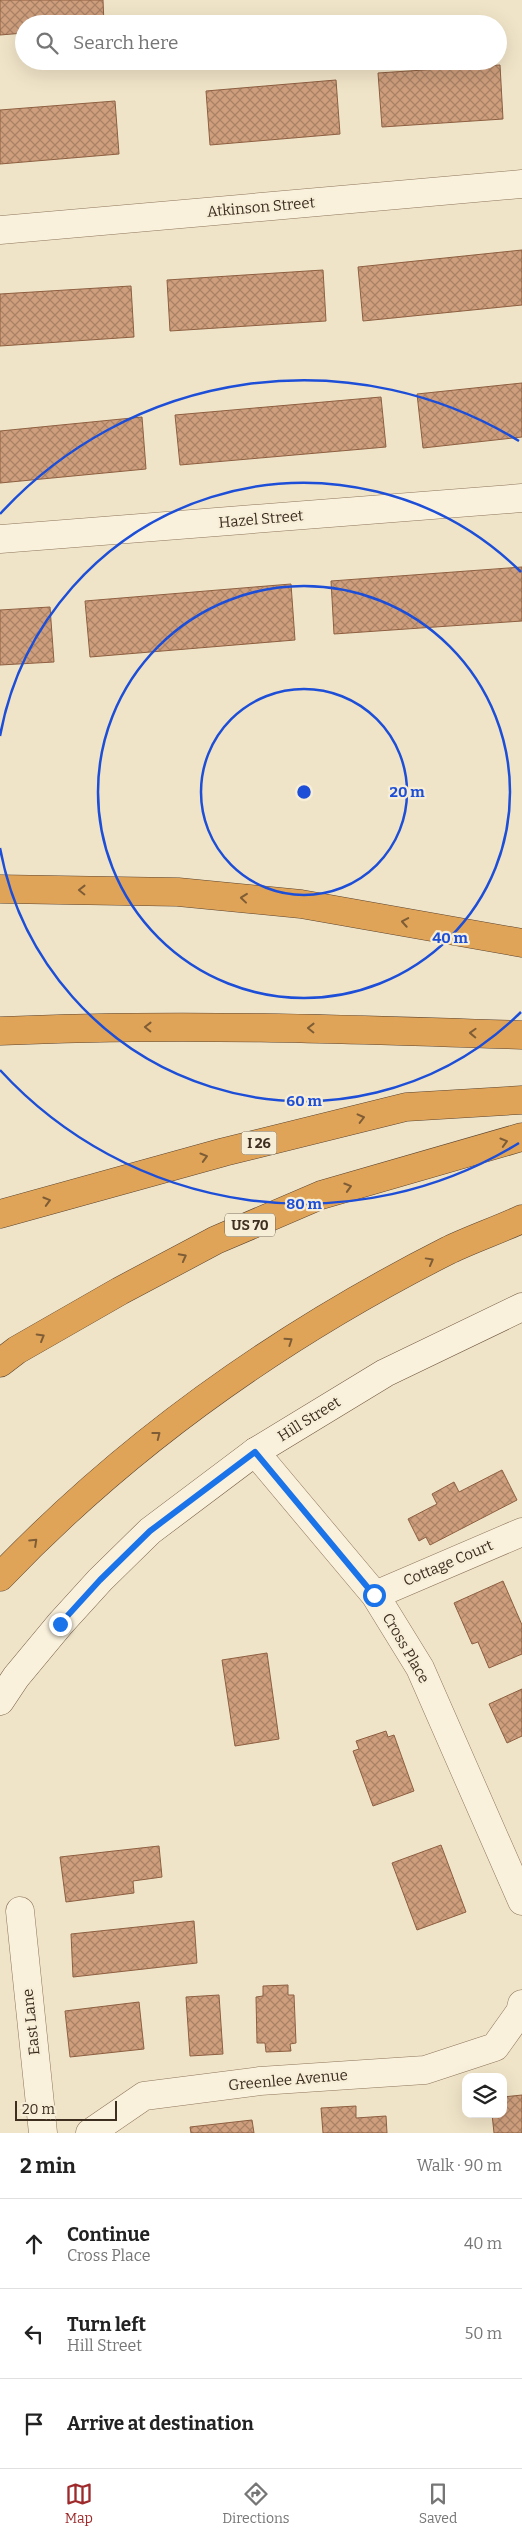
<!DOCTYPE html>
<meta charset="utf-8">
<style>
:root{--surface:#fff;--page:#f6f6f6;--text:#222;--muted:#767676;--line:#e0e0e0;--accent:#9e2a2b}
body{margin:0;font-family:Bitter,serif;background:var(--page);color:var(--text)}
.controls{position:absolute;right:15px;bottom:15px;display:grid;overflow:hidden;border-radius:10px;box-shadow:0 5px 20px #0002}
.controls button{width:45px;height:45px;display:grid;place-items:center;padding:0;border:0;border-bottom:1px solid var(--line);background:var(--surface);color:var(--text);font:25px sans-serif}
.scale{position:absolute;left:15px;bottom:12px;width:102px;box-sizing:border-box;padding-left:5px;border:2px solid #3d2e20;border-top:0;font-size:14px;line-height:18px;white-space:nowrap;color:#3d2e20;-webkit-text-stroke:4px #f7eed8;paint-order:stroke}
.stop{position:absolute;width:15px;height:15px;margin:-11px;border:4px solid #1a73e8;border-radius:50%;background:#fff}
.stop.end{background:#1a73e8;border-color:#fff;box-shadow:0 1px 5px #0008}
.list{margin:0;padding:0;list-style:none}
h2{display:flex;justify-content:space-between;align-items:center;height:65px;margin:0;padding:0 20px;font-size:21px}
h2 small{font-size:16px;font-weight:400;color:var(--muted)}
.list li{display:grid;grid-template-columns:32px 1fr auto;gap:15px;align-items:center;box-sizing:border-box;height:90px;padding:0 20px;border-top:1px solid var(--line)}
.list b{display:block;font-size:19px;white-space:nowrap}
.list p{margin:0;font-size:16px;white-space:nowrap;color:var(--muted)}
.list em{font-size:16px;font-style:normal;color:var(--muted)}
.icon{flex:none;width:28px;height:28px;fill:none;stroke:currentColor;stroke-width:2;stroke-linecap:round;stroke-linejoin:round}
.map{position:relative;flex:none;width:522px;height:2133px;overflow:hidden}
.search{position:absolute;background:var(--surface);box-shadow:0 5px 20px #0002;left:15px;right:15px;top:15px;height:55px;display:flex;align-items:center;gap:12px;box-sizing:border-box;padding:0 18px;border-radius:28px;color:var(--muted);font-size:19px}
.sheet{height:335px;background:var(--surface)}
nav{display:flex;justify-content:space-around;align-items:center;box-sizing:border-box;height:70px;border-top:1px solid var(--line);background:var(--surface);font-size:14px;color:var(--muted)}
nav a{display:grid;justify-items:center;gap:2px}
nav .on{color:var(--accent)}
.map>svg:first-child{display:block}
</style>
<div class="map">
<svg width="522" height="2133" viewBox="0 0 522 2133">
<defs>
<pattern id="building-cross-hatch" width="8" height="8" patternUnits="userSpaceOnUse" patternTransform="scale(1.25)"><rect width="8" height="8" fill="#cf9f7d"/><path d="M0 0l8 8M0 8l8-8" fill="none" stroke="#a98266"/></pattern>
</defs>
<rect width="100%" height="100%" fill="#f0e4c8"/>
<path fill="url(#building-cross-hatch)" stroke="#8d5f41" d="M0,0H103L104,24H24V33L0,35Z
M500,65L503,119L382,127L378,73Z
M336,80L340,134L210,145L206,91Z
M115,101L119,154L0,164V110Z
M522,250V305L363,321L358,267Z
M323,270L326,321L170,331L167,280Z
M131,286L134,337L0,346V294Z
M522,383V437L423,448L417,394Z
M381,397L386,447L180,465L175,415Z
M142,417L146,469L0,483V431Z
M522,567V621L334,634L331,581Z
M291,584L295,640L90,657L85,601Z
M50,607L54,662L0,665V610Z
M502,1470L517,1500L430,1545L426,1537L419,1541L408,1519L437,1504L432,1494L454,1482L459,1492Z
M503,1581L522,1625V1654L489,1668L478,1642L472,1644L454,1603Z
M267,1653L279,1739L235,1746L222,1660Z
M522,1689V1736L507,1743L489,1704Z
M386,1731L388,1737L394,1735L414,1791L373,1806L353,1751L359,1749L356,1741Z
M441,1845L466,1912L417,1930L392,1863Z
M159,1846L162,1877L133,1881L134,1893L66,1902L60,1857Z
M194,1921L197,1963L73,1977L71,1934Z
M288,1985V1995H294L296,2043L290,2044L291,2051L266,2052L265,2043H257L256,1997L263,1996V1986Z
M219,1995L223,2054L190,2056L186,1997Z
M139,2002L144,2049L70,2057L65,2011Z
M522,2095V2133H494L492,2114H503V2097Z
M356,2106V2118L386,2116L387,2133H323L321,2108Z
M252,2120L254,2133H191L190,2127Z"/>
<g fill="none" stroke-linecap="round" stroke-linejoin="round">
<g stroke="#8d765c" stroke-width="29">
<path id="street" d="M0,230L522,184
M0,539L522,498
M255,1452L375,1595L420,1668L522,1901
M375,1595L522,1532
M20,1911L43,2133
M90,2133L144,2096L260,2081L425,2070L495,2047L520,2012L522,2004"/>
</g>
<g stroke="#6f573f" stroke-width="29">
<path id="secondary" d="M0,1701L16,1677L60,1624L100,1580L150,1531L255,1452L385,1373L522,1307"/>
</g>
<g stroke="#5b4430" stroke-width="29">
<path id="highway" d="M0,889L178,892L301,904L522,943
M0,1031C174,1023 348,1029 522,1035
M0,1214L224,1152L406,1107L522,1100
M0,1363L17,1350L120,1291L216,1240L321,1195L522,1137
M0,1577C129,1442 283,1334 449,1250C472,1239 498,1230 522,1219"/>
</g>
<use href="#street" stroke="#faf1dc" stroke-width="28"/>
<use href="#secondary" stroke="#faf1dc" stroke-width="28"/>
<use href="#highway" stroke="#e0a458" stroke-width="28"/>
</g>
<defs><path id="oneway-chevron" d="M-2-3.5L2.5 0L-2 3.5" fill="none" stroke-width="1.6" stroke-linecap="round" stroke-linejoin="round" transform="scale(1.25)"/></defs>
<g stroke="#7e5d36">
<use href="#oneway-chevron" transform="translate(82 890) rotate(-179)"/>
<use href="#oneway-chevron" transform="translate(244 898) rotate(-174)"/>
<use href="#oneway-chevron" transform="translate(405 922) rotate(-170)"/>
<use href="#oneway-chevron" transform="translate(148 1027) rotate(-179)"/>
<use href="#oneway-chevron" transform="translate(311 1028) rotate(-179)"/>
<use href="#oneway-chevron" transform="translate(473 1033) rotate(-178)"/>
<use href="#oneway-chevron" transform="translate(361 1118) rotate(-14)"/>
<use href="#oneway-chevron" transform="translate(504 1142) rotate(-16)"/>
<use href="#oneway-chevron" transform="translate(204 1157) rotate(-16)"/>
<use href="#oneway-chevron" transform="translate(348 1187) rotate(-17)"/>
<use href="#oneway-chevron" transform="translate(47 1201) rotate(-16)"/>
<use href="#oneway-chevron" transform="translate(183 1257) rotate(-28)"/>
<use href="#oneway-chevron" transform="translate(430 1261) rotate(-29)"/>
<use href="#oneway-chevron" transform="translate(41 1337) rotate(-30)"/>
<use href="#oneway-chevron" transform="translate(289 1341) rotate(-34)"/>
<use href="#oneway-chevron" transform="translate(157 1435) rotate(-38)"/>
<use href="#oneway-chevron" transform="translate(34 1542) rotate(-43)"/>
</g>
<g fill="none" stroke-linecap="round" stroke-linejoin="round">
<path stroke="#1a73e8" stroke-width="6" d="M60,1624L100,1580L150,1531L255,1452L374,1595"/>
</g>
<g fill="none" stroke="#1d4ed8" stroke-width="2.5">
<circle cx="304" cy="792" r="103"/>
<circle cx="304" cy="792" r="206"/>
<path d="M521 1012A309 309 0 0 1 0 848M0 736A309 309 0 0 1 521 572"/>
<path d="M519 1143A412 412 0 0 1 0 1070M0 514A412 412 0 0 1 519 441"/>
</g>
<g text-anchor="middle" stroke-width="4.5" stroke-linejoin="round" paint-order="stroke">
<g fill="#f7eed8" stroke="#756857" stroke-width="1">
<rect x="241.5" y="1131.5" width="35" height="23" rx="4"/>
<rect x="225" y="1213.5" width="50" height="23" rx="4"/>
</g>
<g font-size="14" font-weight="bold" fill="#3d2e20">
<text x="259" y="1148">I 26</text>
<text x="250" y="1230">US 70</text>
</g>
<g font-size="15" fill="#3d2e20" stroke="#f7eed8">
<text transform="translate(261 207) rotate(-5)" y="5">Atkinson Street</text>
<text transform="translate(261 519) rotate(-5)" y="5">Hazel Street</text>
<text transform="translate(309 1419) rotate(-32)" y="5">Hill Street</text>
<text transform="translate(448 1563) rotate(-23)" y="5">Cottage Court</text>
<text transform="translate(406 1648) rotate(60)" y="5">Cross Place</text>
<text transform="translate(31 2022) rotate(-96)" y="5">East Lane</text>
<text transform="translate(288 2080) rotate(-5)" y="5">Greenlee Avenue</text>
</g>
</g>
<circle cx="304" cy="792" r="8" fill="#1d4ed8" stroke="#f7eed8" stroke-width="2.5"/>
<g font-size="15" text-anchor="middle" font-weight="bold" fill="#1d4ed8" stroke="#f7eed8" stroke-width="4.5" stroke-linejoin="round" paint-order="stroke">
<text x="407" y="797">20 m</text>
<text x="450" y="943">40 m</text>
<text x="304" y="1106">60 m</text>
<text x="304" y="1209">80 m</text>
</g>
</svg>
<div class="controls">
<button><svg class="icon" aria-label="layers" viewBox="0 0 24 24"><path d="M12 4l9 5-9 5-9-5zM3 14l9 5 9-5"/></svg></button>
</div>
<div class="scale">20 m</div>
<div class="stop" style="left:374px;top:1595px"></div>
<div class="stop end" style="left:60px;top:1624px"></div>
<div class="search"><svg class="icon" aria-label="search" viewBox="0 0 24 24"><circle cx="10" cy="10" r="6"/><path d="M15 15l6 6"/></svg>Search here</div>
</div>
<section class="sheet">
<h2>2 min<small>Walk · 90 m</small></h2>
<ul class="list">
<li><svg class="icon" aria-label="ahead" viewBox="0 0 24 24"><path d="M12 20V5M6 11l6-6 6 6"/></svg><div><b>Continue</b><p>Cross Place</p></div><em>40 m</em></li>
<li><svg class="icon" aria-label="left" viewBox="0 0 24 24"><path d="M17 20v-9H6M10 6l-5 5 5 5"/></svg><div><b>Turn left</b><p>Hill Street</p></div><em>50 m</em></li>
<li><svg class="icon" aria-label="arrive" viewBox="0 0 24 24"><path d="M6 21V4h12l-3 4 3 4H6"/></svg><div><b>Arrive at destination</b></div></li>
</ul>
</section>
<nav>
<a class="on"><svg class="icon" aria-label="map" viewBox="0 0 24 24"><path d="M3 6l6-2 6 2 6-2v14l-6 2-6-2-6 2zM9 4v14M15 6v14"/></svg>Map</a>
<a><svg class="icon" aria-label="directions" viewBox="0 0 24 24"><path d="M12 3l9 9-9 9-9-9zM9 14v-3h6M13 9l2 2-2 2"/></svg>Directions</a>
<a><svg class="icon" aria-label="saved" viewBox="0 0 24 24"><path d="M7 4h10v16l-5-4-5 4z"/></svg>Saved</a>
</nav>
